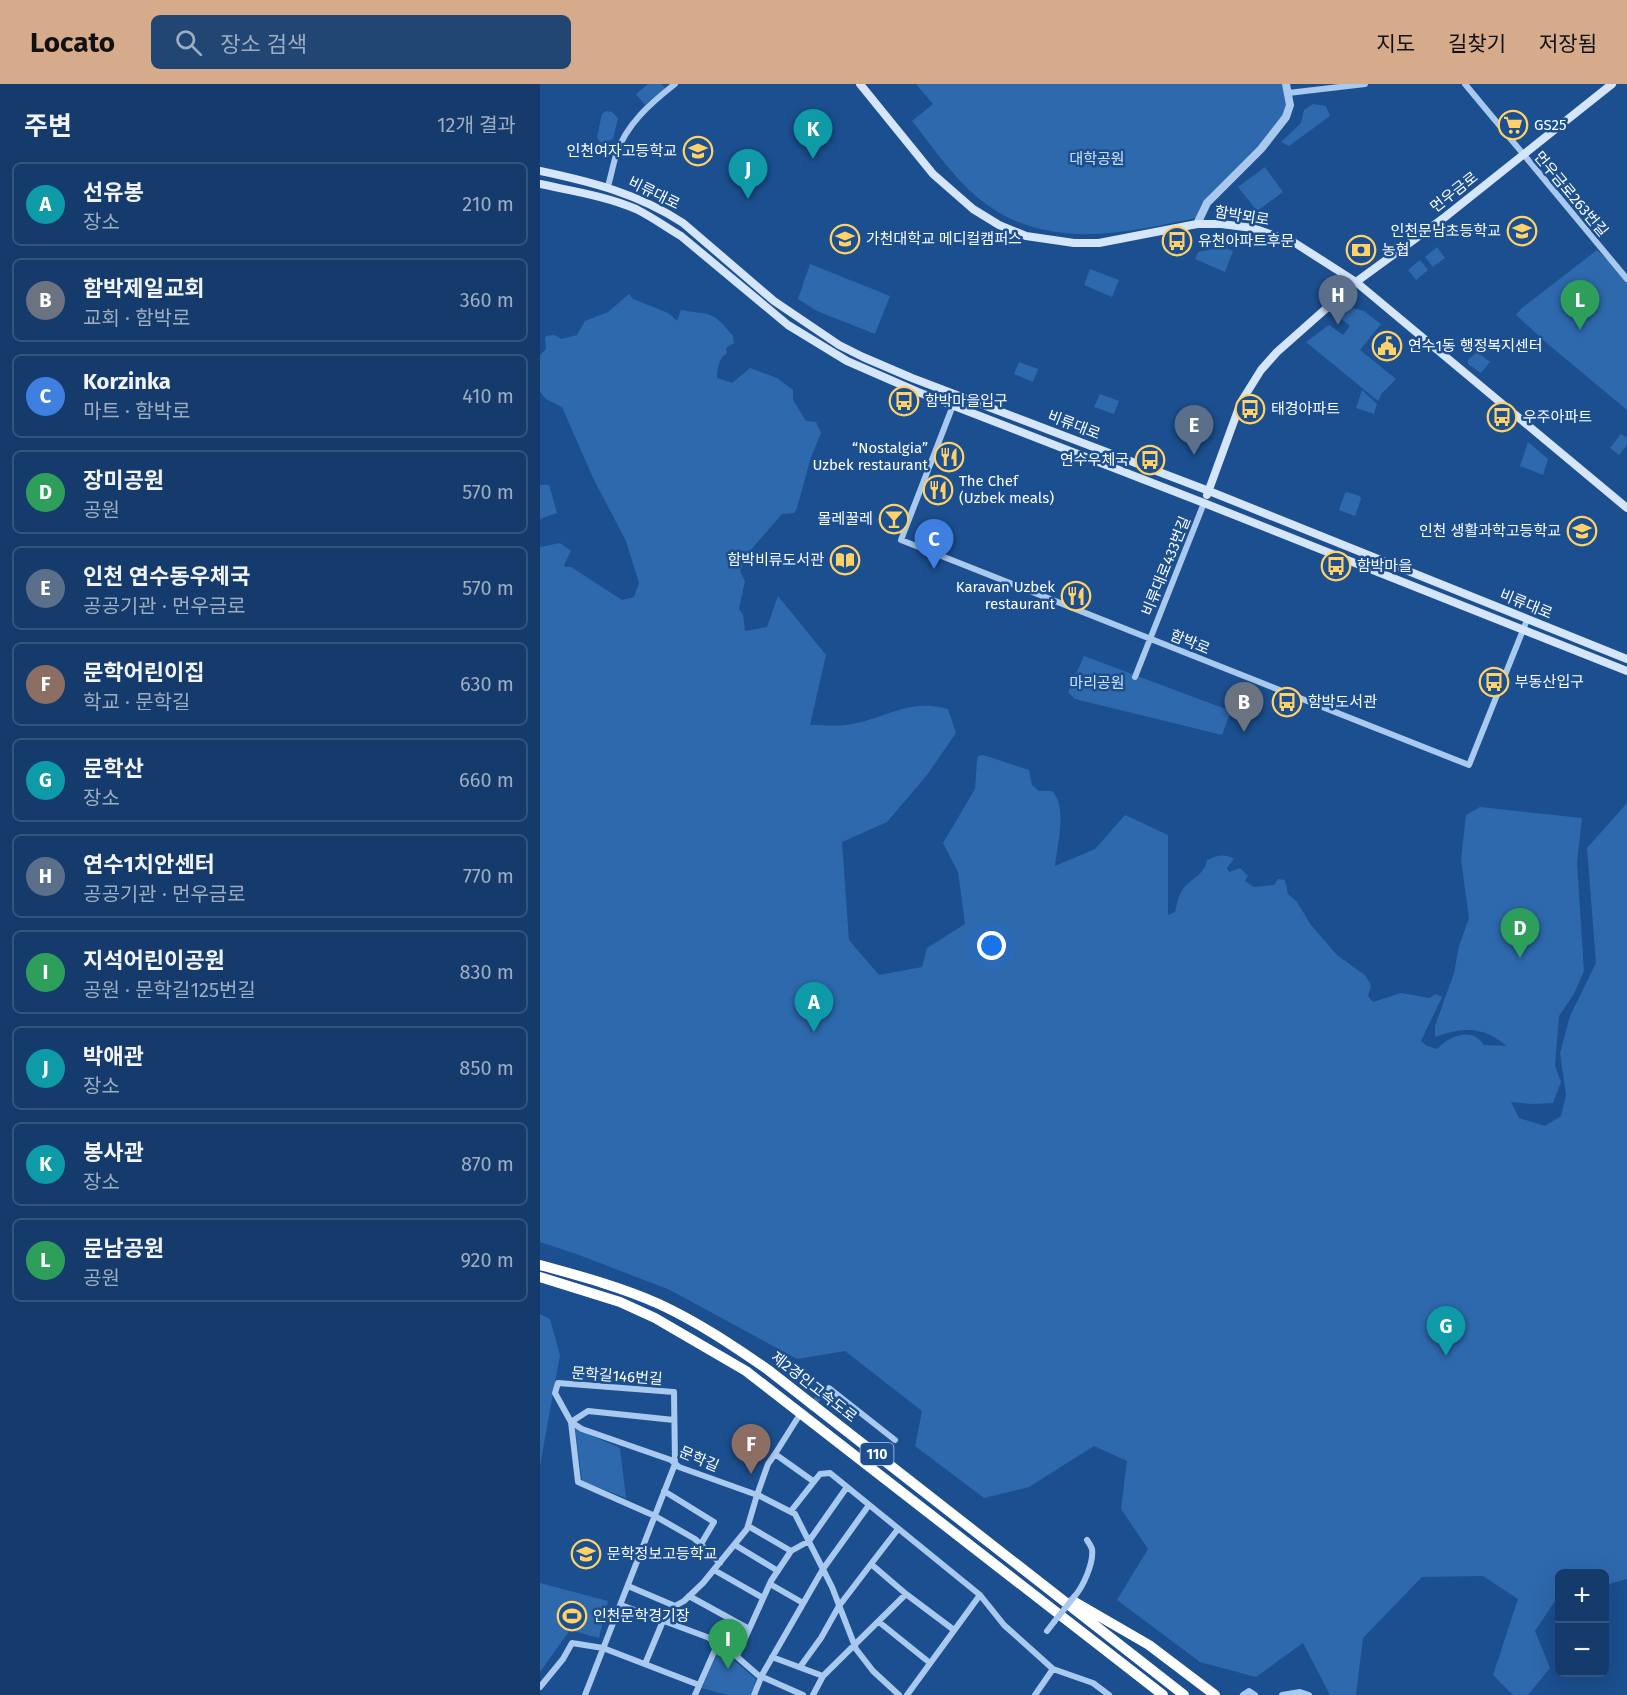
<!DOCTYPE html>
<html lang="ko">
<meta charset="utf-8">
<style>
:root{--surface:#143b6b;--page:#214673;--text:#f1f3f6;--muted:#9dadc1;--line:#33557e;--accent:#d6ab8b}
body{margin:0;font-family:"Fira Sans","Noto Sans KR",sans-serif;background:var(--page);color:var(--text)}
.controls{position:absolute;right:18px;bottom:18px;display:grid;overflow:hidden;border-radius:9px;box-shadow:0 6px 24px #0002}
.controls button{width:54px;height:54px;display:grid;place-items:center;padding:0;border:0;border-bottom:2px solid var(--line);background:var(--surface);color:var(--text);font:30px sans-serif}
.you{position:absolute;left:452px;top:862px;width:21px;height:21px;margin:-15px;border:4px solid #fff;border-radius:50%;background:#1a73e8;box-shadow:0 0 0 9px #1a73e833}
.badge{display:grid;place-items:center;width:39px;height:39px;border-radius:50%;background:var(--accent);color:#fff;font-size:20px;font-weight:700}
.pin{position:absolute;translate:-50% -50px;filter:drop-shadow(0 2px 3px #0008)}
.pin::after{content:'';position:absolute;top:32px;width:21px;height:18px;background:inherit;clip-path:polygon(0 0,100% 0,50% 100%)}
.list{margin:0;padding:0;list-style:none}
h2{display:flex;justify-content:space-between;align-items:center;height:78px;margin:0;padding:0 24px;font-size:26px}
h2 small{font-size:20px;font-weight:400;color:var(--muted)}
.list li{display:grid;grid-template-columns:39px 1fr auto;gap:18px;align-items:center;box-sizing:border-box;height:84px;margin:0 12px 12px;padding:0 12px;border:2px solid var(--line);border-radius:9px}
.list b{display:block;font-size:22px;white-space:nowrap}
.list p{margin:0;font-size:20px;white-space:nowrap;color:var(--muted)}
.list em{font-size:20px;font-style:normal;color:var(--muted)}
.icon{flex:none;width:33px;height:33px;fill:none;stroke:currentColor;stroke-width:2;stroke-linecap:round;stroke-linejoin:round}
.map{position:relative;flex:none;width:1087px;height:1611px;overflow:hidden}
header{display:flex;align-items:center;gap:36px;box-sizing:border-box;height:84px;padding:0 30px;background:var(--accent);color:#111}
header strong{font-size:28px}
nav{display:flex;gap:33px;margin-inline-start:auto;font-size:21px}
.search{width:420px;height:54px;background:var(--page);display:flex;align-items:center;gap:15px;box-sizing:border-box;padding:0 21px;border-radius:9px;color:var(--muted);font-size:22px}
main{display:flex}
aside{flex:1;background:var(--surface)}
.map>svg:first-child{display:block}
</style>
<header>
<strong>Locato</strong>
<div class="search"><svg class="icon" aria-label="search" viewBox="0 0 24 24"><circle cx="10" cy="10" r="6"/><path d="M15 15l6 6"/></svg>장소 검색</div>
<nav><a>지도</a><a>길찾기</a><a>저장됨</a></nav>
</header>
<main>
<aside>
<h2>주변<small>12개 결과</small></h2>
<ul class="list">
<li><span class="badge" style="background:#0f9aa8">A</span><div><b>선유봉</b><p>장소</p></div><em>210 m</em></li>
<li><span class="badge" style="background:#6b7280">B</span><div><b>함박제일교회</b><p>교회 · 함박로</p></div><em>360 m</em></li>
<li><span class="badge" style="background:#3f7fe0">C</span><div><b>Korzinka</b><p>마트 · 함박로</p></div><em>410 m</em></li>
<li><span class="badge" style="background:#2e9e5b">D</span><div><b>장미공원</b><p>공원</p></div><em>570 m</em></li>
<li><span class="badge" style="background:#5c6f8a">E</span><div><b>인천 연수동우체국</b><p>공공기관 · 먼우금로</p></div><em>570 m</em></li>
<li><span class="badge" style="background:#8d6e63">F</span><div><b>문학어린이집</b><p>학교 · 문학길</p></div><em>630 m</em></li>
<li><span class="badge" style="background:#0f9aa8">G</span><div><b>문학산</b><p>장소</p></div><em>660 m</em></li>
<li><span class="badge" style="background:#5c6f8a">H</span><div><b>연수1치안센터</b><p>공공기관 · 먼우금로</p></div><em>770 m</em></li>
<li><span class="badge" style="background:#2e9e5b">I</span><div><b>지석어린이공원</b><p>공원 · 문학길125번길</p></div><em>830 m</em></li>
<li><span class="badge" style="background:#0f9aa8">J</span><div><b>박애관</b><p>장소</p></div><em>850 m</em></li>
<li><span class="badge" style="background:#0f9aa8">K</span><div><b>봉사관</b><p>장소</p></div><em>870 m</em></li>
<li><span class="badge" style="background:#2e9e5b">L</span><div><b>문남공원</b><p>공원</p></div><em>920 m</em></li>
</ul>
</aside>
<div class="map">
<svg width="1087" height="1611" viewBox="0 0 1087 1611">
<rect width="100%" height="100%" fill="#1b4f8f"/>
<path fill="#2e69ad" d="M108,0H121L125,4L105,21L96,10Z
M376,0H742L746,20L743,32L729,51L662,119L656,134C580,150 503,168 437,113C412,92 392,62 372,37L393,20Z
M773,20L786,22L790,32L749,62L741,58L761,39L764,26Z
M66,27L72,28L78,34L73,55L64,59L60,58L57,53L62,30Z
M725,83L743,108L717,127L698,103Z
M683,163L693,167L685,188L655,175L658,168Z
M897,163L905,174L893,183L885,173Z
M1057,166L1087,195V326L1009,261L976,231L982,224Z
M880,176L888,186L876,196L868,186Z
M270,180L350,212L335,250L277,227L258,215Z
M550,185L579,196L572,213L544,201Z
M89,210L93,215L126,228L132,232L137,237L141,226C172,232 171,225 193,252L194,259L186,264L187,269C179,274 177,284 177,294L192,299L210,284L237,294L253,306V316L266,337L276,338L281,349L271,373L257,424L254,429L242,430L209,468L200,487L205,497L199,525L203,531L205,547L227,543L238,512L286,571L270,641C285,641 303,643 317,639C352,631 371,615 408,625L416,649L387,691L347,738L302,758L309,856L339,891L382,883L387,864L425,840L418,788L403,759L435,705L437,676L438,672L443,671L489,686L492,701L499,707H512C528,722 517,762 515,782L555,765L585,731L628,751V831L635,828C637,820 638,812 643,805C651,794 664,792 667,776C677,772 684,769 694,775L687,784L689,788L700,784L708,792L705,797L714,803L734,801L738,795L745,796L748,810L757,818L771,841L797,871L826,892L831,902L828,912L833,918L861,909L889,914L896,910L902,913L881,957L887,962L897,965C909,952 932,942 944,961L967,962C942,942 925,943 895,953V942L914,889L919,862L929,834L921,775L926,731L940,723L1042,734L1037,779L1044,887L1034,910L1019,932L1015,982L1021,998L1013,1019L992,1020L971,1018L979,1034L1005,1042L1021,1032L1026,1011L1020,969L1030,932L1056,879L1047,764L1087,719V1495L1065,1501L1064,1490H1020L1019,1511L995,1547L1010,1584L988,1611H973L953,1591L978,1515L943,1492L882,1493L823,1554L816,1611H790L763,1559L716,1593L660,1578L577,1516L608,1465L581,1425L587,1377L554,1362L489,1403L444,1414L375,1362L382,1327L305,1267L257,1275L130,1206L39,1171L0,1158V463L20,459L31,467L24,481L25,483H31L82,516L94,513L99,499L86,457L53,394L22,323L6,315L0,308V271L6,265L5,253C12,250 15,250 21,255L37,251L45,237L68,228Z
M813,224L824,227L841,240L820,266L856,295L842,309L838,317L766,258L789,241L803,251L810,242L799,233Z
M937,268L950,278L941,289L928,280V276Z
M479,278L498,285L493,298L474,290Z
M822,306L837,320L834,330L816,324Z
M560,310L579,317L574,330L554,323Z
M1081,350L1087,354V361L1079,371L1070,364Z
M988,358L1008,375L1003,391L980,382Z
M0,401H9L17,429L0,435Z
M807,408L820,412L821,415L815,432L799,426L805,409Z
M544,572L691,627L682,651L535,615L528,608Z
M0,1230L10,1235L20,1271L0,1382Z
M35,1344L80,1364L86,1414L42,1397Z
M0,1499L68,1517L59,1554L30,1546L0,1588Z
M179,1564L216,1595L211,1611H187L162,1604Z"/>
<g fill="none" stroke-linecap="round" stroke-linejoin="round">
<path stroke="#3d69a0" stroke-width="6" stroke-dasharray="6 3" stroke-linecap="butt" d="M262,1331L282,1310"/>
<path stroke="#a9c9ee" stroke-width="6" d="M925,0L1087,195
M748,9L825,0
M68,102C71,92 73,81 76,71C86,40 111,19 135,0
M417,311L361,456L929,681L987,536
M595,593L664,419
M282,1310L289,1304L355,1356
M31,1338L38,1398L115,1432L155,1455L180,1479
M31,1338L48,1327L134,1336
M235,1370L257,1335
M124,1407L174,1438L161,1460
M251,1427L280,1390L290,1389L440,1511
M208,1442L251,1467
M195,1461L238,1487
M331,1480L358,1445
M174,1486L223,1514
M230,1500L263,1519
M88,1502L135,1522
M149,1512L209,1545
M534,1513C543,1503 554,1479 552,1465C551,1462 549,1459 547,1456
M81,1521L167,1553L188,1565L218,1591L263,1611
M127,1538L135,1522L144,1517L163,1499L207,1445L217,1411L228,1380L235,1370L273,1397
M339,1538L390,1579
M507,1547L514,1538
M197,1572L231,1497L251,1467L269,1457L307,1403
M232,1573L283,1592
M105,1580L123,1537
M260,1583L281,1554L299,1522L331,1480L366,1510L414,1546
M0,1603L23,1575L32,1559L63,1564L159,1601
M45,1611L135,1380L134,1308L18,1299L15,1309L31,1338L42,1345L131,1376L139,1383L220,1412L255,1430L292,1503L316,1565L333,1587L359,1611
M155,1611L178,1559
M214,1611L222,1591L283,1485L329,1421
M273,1611L283,1592L366,1510
M367,1611L440,1511L464,1541L513,1585L553,1599L569,1611
M495,1611L513,1585
M703,1611L709,1607L715,1611
M742,1611L760,1608L769,1611"/>
<path stroke="#a9c9ee" stroke-width="8" d="M657,140L667,119L721,65L746,33L750,21L746,0"/>
<path stroke="#d6e6fa" stroke-width="8" d="M320,0L393,90L433,125L459,141L486,152L534,159H559L657,140H681L713,144L755,159L816,198L1087,424
M0,87C52,98 99,110 143,139L234,217L299,261L323,273L372,294L669,407L1087,575
M0,100C32,107 66,112 96,125C112,133 126,143 141,152L248,241L307,277L378,308L664,419L1087,587
M667,411L701,318L721,286L737,268L816,198L905,133L1072,0"/>
<path stroke="#fff" stroke-width="10" d="M0,1181C40,1192 81,1203 119,1220C158,1238 192,1261 227,1285L644,1611
M0,1193L80,1218L115,1234L206,1287L623,1611
M533,1517L609,1561L675,1611"/>
<path stroke="#a9c9ee" stroke-width="6" d="M514,1538L534,1513"/>
</g>
<defs>
<g id="supermarket-ring" transform="scale(1.5)"><circle r="9.5" fill="#1b4f8f" stroke="#ffd166" stroke-width="1.5"/><path d="M-6-5.5h2.5l.6 2H6L4.5 2H-2.5L-4.4-4H-6ZM-1.5 3.2a1.3 1.3 0 1 0 .1 0ZM3 3.2a1.3 1.3 0 1 0 .1 0Z" fill="#ffd166"/></g>
<g id="school-ring" transform="scale(1.5)"><circle r="9.5" fill="#1b4f8f" stroke="#ffd166" stroke-width="1.5"/><path d="M0-5L7-2L0 1L-7-2ZM-4 1L0 2.5L4 1V4Q0 6-4 4Z" fill="#ffd166"/></g>
<g id="university-ring" transform="scale(1.5)"><circle r="9.5" fill="#1b4f8f" stroke="#ffd166" stroke-width="1.5"/><path d="M0-5L7-2L0 1L-7-2ZM-4 1L0 2.5L4 1V4Q0 6-4 4Z" fill="#ffd166"/></g>
<g id="bus-ring" transform="scale(1.5)"><circle r="9.5" fill="#1b4f8f" stroke="#ffd166" stroke-width="1.5"/><path d="M-5-6H5V4H4V6H2V4H-2V6H-4V4H-5ZM-3.5-4V0h7V-4ZM-3.5 1.2v1.5H-2V1.2ZM2 1.2v1.5H3.5V1.2Z" fill="#ffd166"/></g>
<g id="bank-ring" transform="scale(1.5)"><circle r="9.5" fill="#1b4f8f" stroke="#ffd166" stroke-width="1.5"/><path d="M-6-4H6V4H-6ZM0-2.3a2.3 2.3 0 1 0 0 4.6a2.3 2.3 0 1 0 0-4.6Z" fill="#ffd166"/></g>
<g id="civic-ring" transform="scale(1.5)"><circle r="9.5" fill="#1b4f8f" stroke="#ffd166" stroke-width="1.5"/><path d="M-.6-6.5H3V-4.5H.6V-3L4-1V1h2V6H-6V1h2V-1L-.6-3ZM-1.2 2.5V6h2.4V2.5Z" fill="#ffd166"/></g>
<g id="restaurant-ring" transform="scale(1.5)"><circle r="9.5" fill="#1b4f8f" stroke="#ffd166" stroke-width="1.5"/><path d="M-5-6h1v4h1v-4h1v4h1v-4h1v5L-1.5 .5V6h-2V.5L-5-1ZM5-6V6H3V1.5H1.5Q1.5-4 5-6Z" fill="#ffd166"/></g>
<g id="bar-ring" transform="scale(1.5)"><circle r="9.5" fill="#1b4f8f" stroke="#ffd166" stroke-width="1.5"/><path d="M-6-5H6L.8 .8V4.5H3.5V6h-7V4.5H-.8V.8Z" fill="#ffd166"/></g>
<g id="library-ring" transform="scale(1.5)"><circle r="9.5" fill="#1b4f8f" stroke="#ffd166" stroke-width="1.5"/><path d="M-6-4Q-3-5.5-.7-3.5V5Q-3 3-6 4ZM6-4Q3-5.5 .7-3.5V5Q3 3 6 4Z" fill="#ffd166"/></g>
<g id="stadium-ring" transform="scale(1.5)"><circle r="9.5" fill="#1b4f8f" stroke="#ffd166" stroke-width="1.5"/><path d="M0-5a6.5 5 0 1 0 0 10a6.5 5 0 1 0 0-10ZM-3.5-1.8h7v3.6h-7Z" fill="#ffd166"/></g>
</defs>
<g fill-rule="evenodd">
<use href="#supermarket-ring" x="973" y="41"/>
<use href="#school-ring" x="158" y="67"/>
<use href="#school-ring" x="982" y="147"/>
<use href="#university-ring" x="305" y="155"/>
<use href="#bus-ring" x="637" y="157"/>
<use href="#bank-ring" x="821" y="166"/>
<use href="#civic-ring" x="847" y="262"/>
<use href="#bus-ring" x="364" y="317"/>
<use href="#bus-ring" x="710" y="325"/>
<use href="#bus-ring" x="962" y="333"/>
<use href="#restaurant-ring" x="409" y="373"/>
<use href="#bus-ring" x="610" y="376"/>
<use href="#restaurant-ring" x="398" y="406"/>
<use href="#bar-ring" x="354" y="435"/>
<use href="#school-ring" x="1042" y="447"/>
<use href="#library-ring" x="305" y="476"/>
<use href="#bus-ring" x="796" y="482"/>
<use href="#restaurant-ring" x="536" y="512"/>
<use href="#bus-ring" x="954" y="598"/>
<use href="#bus-ring" x="747" y="618"/>
<use href="#school-ring" x="46" y="1470"/>
<use href="#stadium-ring" x="32" y="1532"/>
</g>
<g text-anchor="middle" stroke-width="5" stroke-linejoin="round" paint-order="stroke">
<rect fill="#1b4f8f" stroke="#bbcadd" stroke-width="1.5" x="320.5" y="1359" width="33" height="22" rx="4.5"/>
<g font-size="14" font-weight="bold" fill="#fff">
<text x="337" y="1375">110</text>
</g>
<g font-size="15" fill="#fff" stroke="#1b4f8f" text-anchor="start">
<text x="994" y="46">GS25</text>
<text x="137" y="72" text-anchor="end">인천여자고등학교</text>
<text x="961" y="152" text-anchor="end">인천문남초등학교</text>
<text x="326" y="160">가천대학교 메디컬캠퍼스</text>
<text x="658" y="162">유천아파트후문</text>
<text x="842" y="171">농협</text>
<text x="868" y="267">연수1동 행정복지센터</text>
<text x="385" y="322">함박마을입구</text>
<text x="731" y="330">태경아파트</text>
<text x="983" y="338">우주아파트</text>
<text x="388" y="369" text-anchor="end">“Nostalgia”<tspan x="388" dy="17">Uzbek restaurant</tspan></text>
<text x="589" y="381" text-anchor="end">연수우체국</text>
<text x="419" y="402">The Chef<tspan x="419" dy="17">(Uzbek meals)</tspan></text>
<text x="333" y="440" text-anchor="end">몰레꿀레</text>
<text x="1021" y="452" text-anchor="end">인천 생활과학고등학교</text>
<text x="284" y="481" text-anchor="end">함박비류도서관</text>
<text x="817" y="487">함박마을</text>
<text x="515" y="508" text-anchor="end">Karavan Uzbek<tspan x="515" dy="17">restaurant</tspan></text>
<text x="975" y="603">부동산입구</text>
<text x="768" y="623">함박도서관</text>
<text x="67" y="1475">문학정보고등학교</text>
<text x="53" y="1537">인천문학경기장</text>
</g>
<g font-size="15" fill="#cfe3fa" stroke="#1b4f8f">
<text x="557" y="80">대학공원</text>
<text x="557" y="604">마리공원</text>
</g>
<g font-size="15" fill="#fff" stroke="#1b4f8f">
<text transform="translate(914 108) rotate(-38)" y="5">먼우금로</text>
<text transform="translate(114 109) rotate(26)" y="5">비류대로</text>
<text transform="translate(1031 110) rotate(50)" y="5">먼우금로263번길</text>
<text transform="translate(702 132) rotate(9)" y="5">함박뫼로</text>
<text transform="translate(534 341) rotate(21)" y="5">비류대로</text>
<text transform="translate(626 482) rotate(-68)" y="5">비류대로433번길</text>
<text transform="translate(986 520) rotate(22)" y="5">비류대로</text>
<text transform="translate(650 558) rotate(22)" y="5">함박로</text>
<text transform="translate(77 1292) rotate(4)" y="5">문학길146번길</text>
<text transform="translate(274 1303) rotate(38)" y="5">제2경인고속도로</text>
<text transform="translate(159 1375) rotate(23)" y="5">문학길</text>
</g>
</g>
</svg>
<div class="controls">
<button>+</button>
<button>−</button>
</div>
<div class="you"></div>
<div class="pin badge" style="left:274px;top:948px;background:#0f9aa8">A</div>
<div class="pin badge" style="left:704px;top:648px;background:#6b7280">B</div>
<div class="pin badge" style="left:394px;top:485px;background:#3f7fe0">C</div>
<div class="pin badge" style="left:980px;top:874px;background:#2e9e5b">D</div>
<div class="pin badge" style="left:654px;top:371px;background:#5c6f8a">E</div>
<div class="pin badge" style="left:211px;top:1390px;background:#8d6e63">F</div>
<div class="pin badge" style="left:906px;top:1272px;background:#0f9aa8">G</div>
<div class="pin badge" style="left:798px;top:241px;background:#5c6f8a">H</div>
<div class="pin badge" style="left:188px;top:1585px;background:#2e9e5b">I</div>
<div class="pin badge" style="left:208px;top:115px;background:#0f9aa8">J</div>
<div class="pin badge" style="left:273px;top:75px;background:#0f9aa8">K</div>
<div class="pin badge" style="left:1040px;top:246px;background:#2e9e5b">L</div>
</div>
</main>
